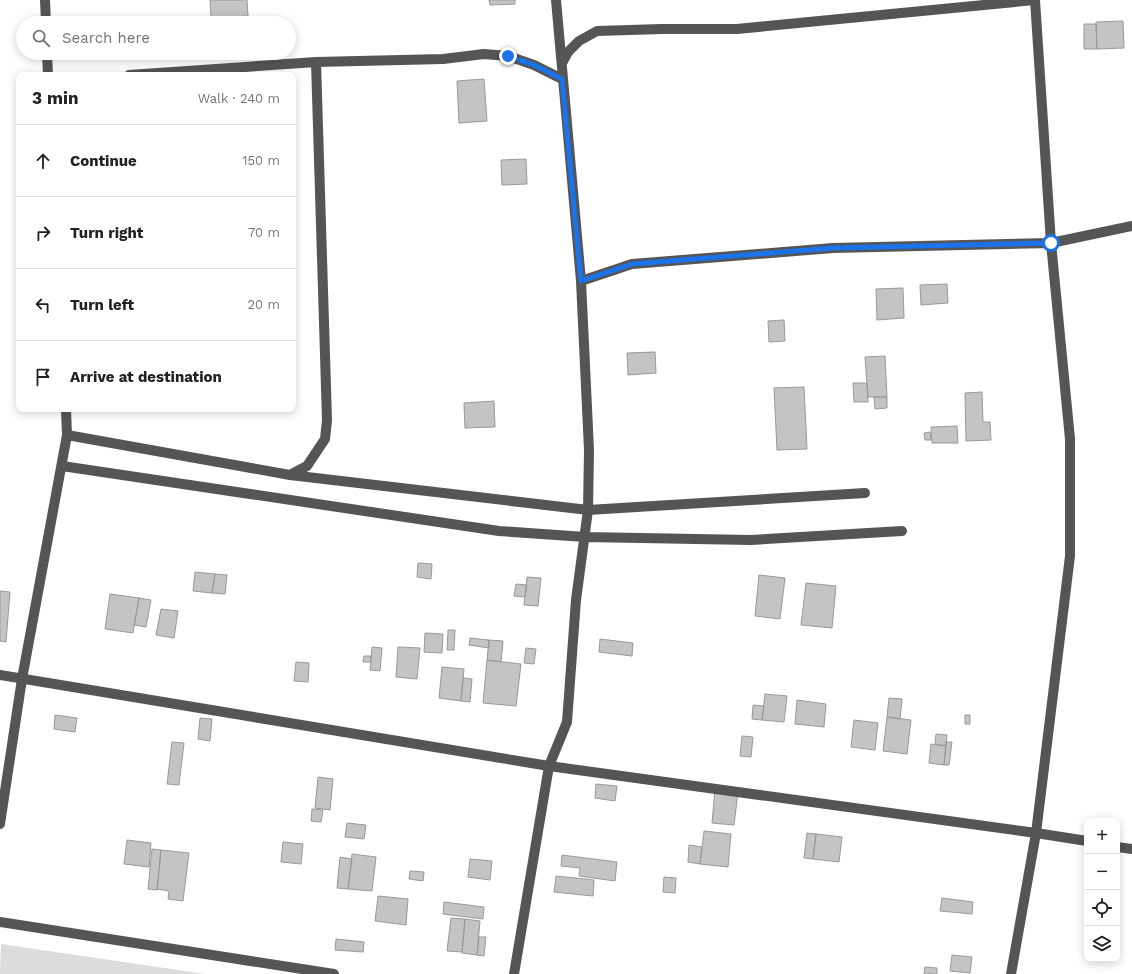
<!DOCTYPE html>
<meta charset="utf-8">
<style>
:root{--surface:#fff;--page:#f6f6f6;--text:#202124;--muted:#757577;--line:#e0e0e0}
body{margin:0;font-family:"Work Sans",sans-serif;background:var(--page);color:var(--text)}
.controls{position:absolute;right:12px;bottom:12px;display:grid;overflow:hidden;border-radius:8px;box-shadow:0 2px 10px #0003}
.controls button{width:36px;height:36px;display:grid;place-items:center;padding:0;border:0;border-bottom:1px solid var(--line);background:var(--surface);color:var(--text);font:20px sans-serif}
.stop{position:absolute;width:12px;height:12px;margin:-9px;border:3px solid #1a73e8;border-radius:50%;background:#fff}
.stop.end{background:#1a73e8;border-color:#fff;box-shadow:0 1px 4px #0008}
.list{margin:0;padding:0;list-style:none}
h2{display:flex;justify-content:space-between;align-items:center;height:52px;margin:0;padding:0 16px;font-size:17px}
h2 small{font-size:13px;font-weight:400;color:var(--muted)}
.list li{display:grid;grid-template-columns:26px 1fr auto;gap:12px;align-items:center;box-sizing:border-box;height:72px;padding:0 16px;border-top:1px solid var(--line)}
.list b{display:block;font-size:15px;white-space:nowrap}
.list em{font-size:13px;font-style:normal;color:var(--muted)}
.icon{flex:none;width:22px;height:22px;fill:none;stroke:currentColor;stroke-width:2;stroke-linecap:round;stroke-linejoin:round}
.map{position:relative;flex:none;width:1132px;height:974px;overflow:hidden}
.search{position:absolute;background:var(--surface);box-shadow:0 2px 10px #0003;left:16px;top:16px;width:280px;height:44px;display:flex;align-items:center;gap:10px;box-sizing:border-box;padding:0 14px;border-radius:22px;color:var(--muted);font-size:15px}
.panel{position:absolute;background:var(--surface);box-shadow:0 2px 10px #0003;left:16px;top:72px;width:280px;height:340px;border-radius:8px}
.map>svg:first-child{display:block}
</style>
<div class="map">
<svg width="1132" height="974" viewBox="0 0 1132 974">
<rect width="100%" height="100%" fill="#fff"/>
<path fill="#dcdcdc" d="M1,944L205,974H0Z"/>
<path fill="#c4c4c4" stroke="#999" d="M210,0H247L248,16L211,18Z
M489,0H515V4L490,5Z
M1123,21L1124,48L1097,49L1096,22Z
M1084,24H1096L1097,49H1084Z
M484,79L487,121L459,123L457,81Z
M526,159L527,184L502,185L501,160Z
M947,284L948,303L921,305L920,285Z
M903,288L904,318L877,320L876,289Z
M784,320L785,341L769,342L768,321Z
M655,352L656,373L628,375L627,353Z
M885,356L887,397H868L865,357Z
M853,383H867L868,402H854Z
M804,387L807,449L777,450L774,388Z
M982,392L983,422H990L991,440L966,441L965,393Z
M874,397H887V408L875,409Z
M494,401L495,427L465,428L464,403Z
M957,426L958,443H932L931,427Z
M930,432L931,440H925L924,433Z
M418,563L432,564L431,579L417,577Z
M195,572L215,574L212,593L193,591Z
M215,574L227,575L225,594L212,593Z
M759,575L785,578L780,619L755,616Z
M527,577L541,578L538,606L524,605Z
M806,583L836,586L832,628L801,625Z
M516,584L527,585L525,597L514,596Z
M0,591L10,592L6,642L0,641Z
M110,594L139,598L133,633L105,629Z
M139,598L151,600L146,627L134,625Z
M161,609L178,611L174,638L156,635Z
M448,630H455L454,650H447Z
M425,633L443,634L442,653L424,652Z
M470,638L489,640V648L469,645Z
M600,639L633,643L632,656L599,652Z
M489,640L503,641L501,662L487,660Z
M372,647L382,648L380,671L370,670Z
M398,647L420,648L417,679L396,677Z
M526,648L536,649L534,664L524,663Z
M364,656H371V662H363Z
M487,660L521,664L516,706L483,703Z
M296,662L309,663L308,682L294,681Z
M442,667L464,669L461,701L439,698Z
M463,678L472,679L470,702L461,701Z
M765,694L787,696L784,722L762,720Z
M889,698L902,699L900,719L887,717Z
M797,700L826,704L824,727L795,724Z
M753,705L764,706L762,720L752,719Z
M55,715L77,718L75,732L54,729Z
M965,715H970V724H965Z
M887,717L911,720L907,754L883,751Z
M200,718L212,719L210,741L198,739Z
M854,720L878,723L875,750L851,747Z
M936,734L947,735L946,746L935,744Z
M742,736L753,737L751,757L740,756Z
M172,742L184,743L179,785L167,784Z
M946,742H952L949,765H944Z
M931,744L946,746L944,765L929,763Z
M318,777L333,779L330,810L315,808Z
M596,784L617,786L615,801L595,798Z
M715,789L738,792L734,825L712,823Z
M312,809L323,810L321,822L311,821Z
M347,823L366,825L364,839L345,837Z
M704,831L731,834L728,867L700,864Z
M807,833L816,834L813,859L804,858Z
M816,834L842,837L839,862L813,859Z
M127,840L151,843L149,867L124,864Z
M283,842L303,844L301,864L281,862Z
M689,845L702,847L700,864L688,862Z
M152,849L161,850L157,890L148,889Z
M161,850L189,853L183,901L168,899L169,891L157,889Z
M352,854L376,857L372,891L348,889Z
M562,855L617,862L615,881L579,876L580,868L561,866Z
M340,857L352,859L348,889L337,888Z
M470,859L492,861L490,880L468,877Z
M410,871L424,872L423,881L409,879Z
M556,876L594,880L593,896L554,892Z
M664,877L676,878L675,893L663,892Z
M378,896L408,899L406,925L375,921Z
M942,898L973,902L972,914L940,911Z
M444,902L484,907L483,919L443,914Z
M451,918L465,919L462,952L447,951Z
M465,919L480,921L477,955L462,953Z
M479,937H486L484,956L477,955Z
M336,939L364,942L363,952L335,950Z
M952,955L972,957L970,973L950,971Z
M925,967L937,968V974H924Z"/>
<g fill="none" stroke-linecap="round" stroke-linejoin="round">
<path stroke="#555" stroke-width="10" d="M45,0L46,23
M47,53L48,75
M562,63L568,52L579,41L597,31L662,29H737L1035,0L1051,243L1070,439V556L1036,833L1011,974
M129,75L316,62L443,59L484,54L508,56L534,65L562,79
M581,281L632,264L833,248L1051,243L1132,226
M67,435L290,475L588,510L589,450L581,281L556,0
M62,466L499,531L585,537L751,540L902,531
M290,475L307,466L325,439L327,420L316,62
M0,675L549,766L1036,833L1087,841
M0,824L22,679L67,435L66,409
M1117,847L1132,849
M0,922L334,974
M514,974L549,766L567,722L576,600L588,510L865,493"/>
</g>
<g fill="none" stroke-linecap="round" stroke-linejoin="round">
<path stroke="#1a73e8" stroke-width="5" d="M508,56L534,65L562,79L581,281L632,264L833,248L1051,243"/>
</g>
</svg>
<div class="controls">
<button>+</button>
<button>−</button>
<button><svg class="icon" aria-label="locate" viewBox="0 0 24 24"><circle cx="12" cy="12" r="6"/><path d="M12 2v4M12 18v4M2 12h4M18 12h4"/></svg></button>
<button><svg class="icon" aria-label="layers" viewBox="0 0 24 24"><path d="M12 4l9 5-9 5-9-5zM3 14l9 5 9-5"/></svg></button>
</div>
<div class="stop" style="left:1051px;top:243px"></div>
<div class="stop end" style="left:508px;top:56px"></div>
<div class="search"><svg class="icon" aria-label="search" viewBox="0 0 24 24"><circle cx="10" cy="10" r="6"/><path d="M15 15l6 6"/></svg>Search here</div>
<section class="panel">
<h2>3 min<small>Walk · 240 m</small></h2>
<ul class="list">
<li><svg class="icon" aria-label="ahead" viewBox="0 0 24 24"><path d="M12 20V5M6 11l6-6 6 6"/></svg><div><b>Continue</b></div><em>150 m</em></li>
<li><svg class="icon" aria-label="right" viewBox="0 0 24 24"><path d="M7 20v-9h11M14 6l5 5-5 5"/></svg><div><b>Turn right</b></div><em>70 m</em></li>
<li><svg class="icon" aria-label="left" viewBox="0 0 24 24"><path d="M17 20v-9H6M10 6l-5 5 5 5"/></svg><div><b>Turn left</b></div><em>20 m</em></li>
<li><svg class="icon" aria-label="arrive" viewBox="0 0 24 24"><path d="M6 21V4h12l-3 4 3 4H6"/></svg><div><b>Arrive at destination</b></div></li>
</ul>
</section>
</div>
